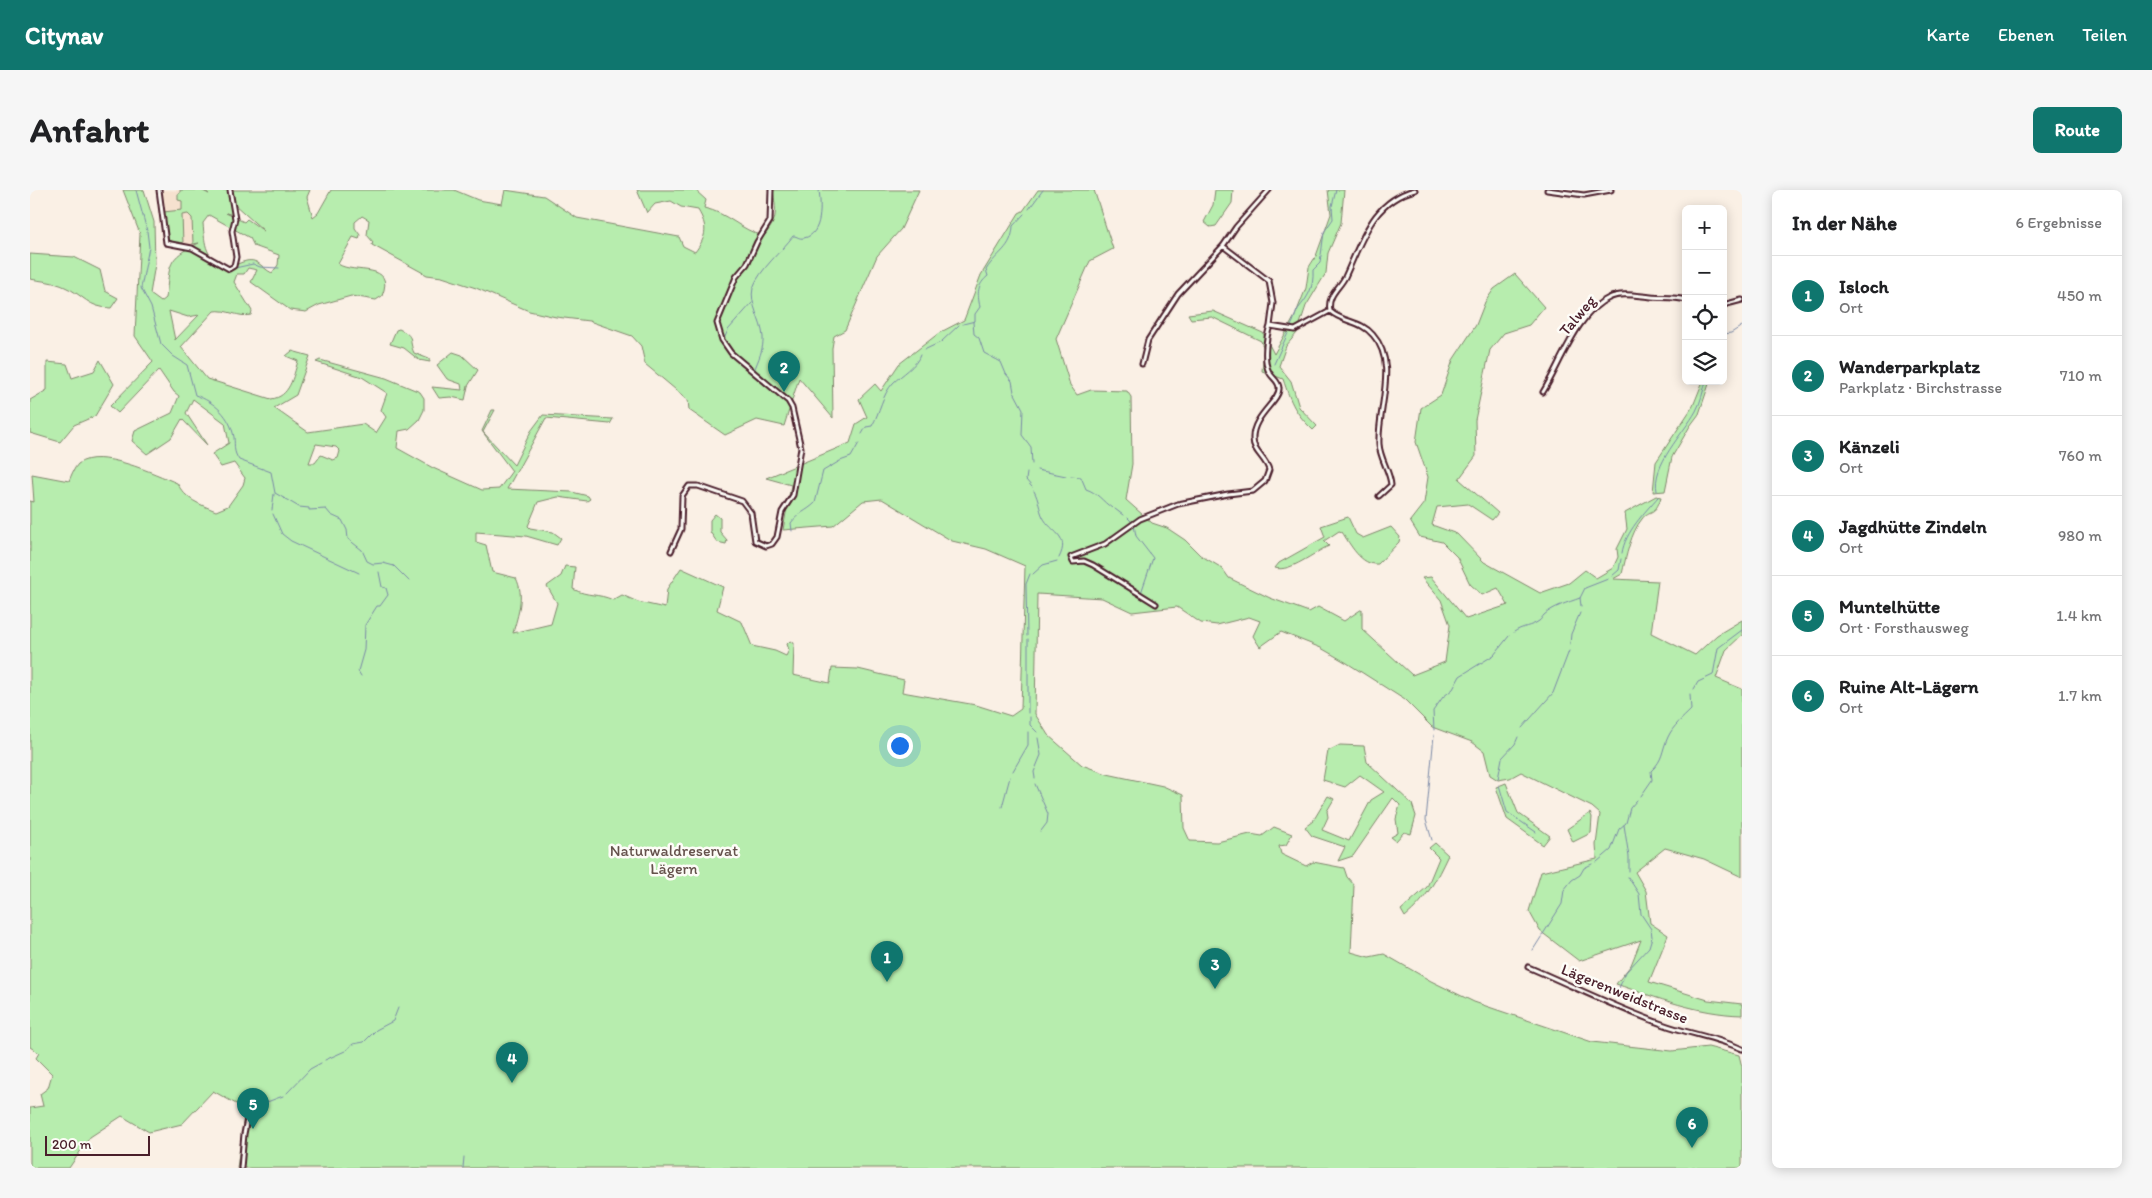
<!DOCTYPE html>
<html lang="de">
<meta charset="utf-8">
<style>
:root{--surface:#fff;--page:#f6f6f6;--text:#202124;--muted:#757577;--line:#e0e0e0;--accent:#0f766e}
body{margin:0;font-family:Itim,sans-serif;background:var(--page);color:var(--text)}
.controls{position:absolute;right:15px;top:15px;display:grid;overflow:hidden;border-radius:8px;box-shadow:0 2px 12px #0003}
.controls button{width:45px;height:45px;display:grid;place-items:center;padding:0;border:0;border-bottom:1px solid var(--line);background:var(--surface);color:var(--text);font:25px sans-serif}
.scale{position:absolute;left:15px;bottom:12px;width:105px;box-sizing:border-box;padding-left:5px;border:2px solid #4a1f2b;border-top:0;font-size:14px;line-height:18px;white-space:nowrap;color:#4a1f2b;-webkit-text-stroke:4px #fdfcf7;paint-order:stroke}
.you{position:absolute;left:869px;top:555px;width:18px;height:18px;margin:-12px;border:4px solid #fff;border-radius:50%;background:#1a73e8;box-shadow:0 0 0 8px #1a73e833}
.badge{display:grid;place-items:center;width:32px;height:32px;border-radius:50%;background:var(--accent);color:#fff;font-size:16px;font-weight:700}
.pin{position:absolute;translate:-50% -41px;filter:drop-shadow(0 1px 2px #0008)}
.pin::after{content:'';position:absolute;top:26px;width:18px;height:15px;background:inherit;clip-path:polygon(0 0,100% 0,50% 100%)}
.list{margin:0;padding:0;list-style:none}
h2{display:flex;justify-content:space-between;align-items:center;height:65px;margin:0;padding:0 20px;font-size:21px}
h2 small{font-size:16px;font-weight:400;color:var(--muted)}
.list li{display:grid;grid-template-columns:32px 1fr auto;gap:15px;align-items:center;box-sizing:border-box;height:80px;padding:0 20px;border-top:1px solid var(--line)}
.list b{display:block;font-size:19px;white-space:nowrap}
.list p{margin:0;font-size:16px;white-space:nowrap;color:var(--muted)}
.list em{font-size:16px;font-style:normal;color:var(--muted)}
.icon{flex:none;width:28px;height:28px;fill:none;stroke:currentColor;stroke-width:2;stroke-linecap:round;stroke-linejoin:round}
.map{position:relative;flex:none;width:1712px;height:978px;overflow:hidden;border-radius:8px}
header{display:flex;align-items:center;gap:30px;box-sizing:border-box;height:70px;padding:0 25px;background:var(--accent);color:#fff}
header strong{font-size:24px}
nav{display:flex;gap:28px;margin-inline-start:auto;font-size:18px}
.intro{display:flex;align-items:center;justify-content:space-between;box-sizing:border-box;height:120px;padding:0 30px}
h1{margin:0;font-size:35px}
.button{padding:12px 22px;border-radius:8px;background:var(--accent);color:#fff;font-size:18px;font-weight:700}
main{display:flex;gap:30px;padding:0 30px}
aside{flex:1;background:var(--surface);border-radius:8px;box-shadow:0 2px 12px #0003}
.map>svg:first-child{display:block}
</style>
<header>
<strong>Citynav</strong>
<nav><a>Karte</a><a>Ebenen</a><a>Teilen</a></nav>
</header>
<div class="intro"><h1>Anfahrt</h1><a class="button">Route</a></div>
<main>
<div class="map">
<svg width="1712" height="978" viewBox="0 0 1712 978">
<rect width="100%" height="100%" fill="#faf0e5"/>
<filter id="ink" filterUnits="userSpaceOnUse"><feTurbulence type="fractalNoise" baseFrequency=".02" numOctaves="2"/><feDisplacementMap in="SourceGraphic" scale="10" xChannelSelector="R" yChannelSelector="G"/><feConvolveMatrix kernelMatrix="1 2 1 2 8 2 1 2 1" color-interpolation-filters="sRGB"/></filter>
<g filter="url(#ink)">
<path fill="#f6e1cf" d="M130,0L165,1L168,53L163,56L138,52Z"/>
<path fill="#b7edae" stroke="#80866c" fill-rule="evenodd" d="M93,0H114L124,32L125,74L120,104L131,112L136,108C140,75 136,68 169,53L163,54L162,28L158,24L152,25L153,53L139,52L137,49L133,22L152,20V11L148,10V4L150,3V0H171L179,4L174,0H198L203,25L196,23L214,32L217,29L234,41L204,14L201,0H280L277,7L283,27L288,23L301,0H424L448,10L472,14L475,0L514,6L547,28L649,47L653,56L665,62C677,46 678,37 668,20L651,17L641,11L625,14L617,23L607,0H665L676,10L674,18C698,23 710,40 734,46C749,28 746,21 743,0H889L871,39L847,66L815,140L804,146L802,158L803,228L769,188L754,236L727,230L695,245L659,220L658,210L615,174L611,156L602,146L559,131L526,127L499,121L446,98L412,87L397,85L342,55L343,52L337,45L339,30L332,26L325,32V38L330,45L329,49L323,47L308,74C324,85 366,71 352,106L346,110L321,106L289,115L276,122L260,120L221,92L227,80L218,78L214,84H207L204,92L222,121L221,125C209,128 197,119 184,121L151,157L177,189L241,209C260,207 263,187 268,171L256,166L262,161L280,166L266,205L244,218L278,242L333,234L346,243L356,227L351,220L357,203L332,187L286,172L290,170L356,188L390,202L394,208V220L389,230L379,239L369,241L367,258L403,278L452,300L469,299L482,281L452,241L462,220H465L453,242L484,275L501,241L513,225L583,229L580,234L516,228L477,299L542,302L558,306L560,309L557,311L528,307L508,312L498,336L500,338L523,342L531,348L527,355L496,346L446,342V352L456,355L462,382L486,388C495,406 488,424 483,443L521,434L527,413L517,396L531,386L535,376L545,377L543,399C558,407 568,403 583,410L592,405L608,412L635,418L637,399L651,378L693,397L687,420L712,432L722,456L745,461L756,466L759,460L757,454L760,451L764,453L763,485L800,493L802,478L828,479L874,490L872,502L946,515L981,526L991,519L995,376L956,359L922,351L852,309L833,311L803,336L753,340L761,295L736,288L820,253L826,234L837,227L829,209L845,194L851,201L869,174L909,143L934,130L951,85L989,23L993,21L1008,0H1064L1083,59L1060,71L1026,149L1040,195L1047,205L1061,200L1097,201L1101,207L1102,274L1096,310L1122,333L1137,338L1155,350L1170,365L1192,378L1199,388L1240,408L1279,422L1288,417L1314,431L1332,419V439L1382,485L1415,472L1420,435L1411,410L1392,388L1401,387L1436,429L1478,415L1468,398L1452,405L1440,394L1427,367L1412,352L1390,347L1380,331L1394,313L1398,287L1386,252L1391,218L1411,205L1423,170L1446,135L1455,112L1464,99L1485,84L1514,117L1499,135L1474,143L1460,160L1445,230L1446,266L1429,289L1468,323L1462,330L1438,314L1407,317L1402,335L1427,344L1454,372L1510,403L1539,393L1555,380L1566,388L1583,378L1588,367L1587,359L1597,339L1595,323L1626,306L1631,307C1625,327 1620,318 1612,329C1601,342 1596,367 1592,384L1583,389L1628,391L1621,443L1665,465L1687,445L1712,430V445L1696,460L1686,488L1712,499V687L1674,669L1635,658L1605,682L1616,701L1620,733L1638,745L1619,792L1678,810L1712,814V825C1669,824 1627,808 1586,794L1601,775L1611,750L1549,771L1510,741L1499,721L1511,682L1567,669L1566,655L1570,624L1562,617L1491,582L1480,588L1468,590L1460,585L1454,561L1442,552L1402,537L1375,510L1317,473L1291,458L1251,442L1230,457L1223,446L1230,431L1219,427L1187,435L1171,433L1147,417L1102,422L1072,408L1007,404L1005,524L1018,545L1052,575L1077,584L1133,596L1153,605L1154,638L1160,651L1187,652L1220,644L1232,646L1244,637L1262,644L1256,655L1249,656L1251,664L1276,676L1283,672L1314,678L1317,687L1324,695L1321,762L1339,767L1354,764L1401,791L1444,812L1562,852L1642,861L1678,857L1709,865L1712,877V978H207L215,919L183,901L152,934L119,942L92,926L60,947L39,978H0V918L13,916L10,904L18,898L22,884L6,868L9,863L0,857V311L4,312L2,284L39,291C41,286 44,278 48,274C69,257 125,284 147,293C156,310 169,314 186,321L198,316L213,295L215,288L204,273L191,277L182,264L199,253L195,233L163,209L156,223L177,255L152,229L141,248L117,264L102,251L105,241L142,223L149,206L144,202L129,180L88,223L80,216L123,172L105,146L110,44ZM179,25L220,48L224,56L249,65L248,75L242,83C236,80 234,77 228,73C218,66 206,76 196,79C175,66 175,57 173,33ZM139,121L158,127L169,125L145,150ZM286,254L306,257L310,261L308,268L303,270L291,265L285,273H279Z
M1185,0H1203L1202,13L1186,36L1180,37L1174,32L1183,15Z
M1298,0H1314L1311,33L1298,63L1296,83L1276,116L1267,143L1256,156L1249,176L1261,191L1269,217L1287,236L1283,240C1265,223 1261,213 1253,189L1232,181L1234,160L1231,151L1182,127L1161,129L1158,124L1183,121L1233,143L1244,164L1265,126L1276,98L1279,77L1286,66L1301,24Z
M0,64L44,67L70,80L75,101L88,108L81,118C58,118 54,105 35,97C25,92 11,91 0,89Z
M369,139C386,147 378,150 384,163L399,169L400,172L389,170L374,158L360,154L366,140Z
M423,162L432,165L448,180L438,196L435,210L421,207L409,208L402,197L432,200L431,194L417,189L407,175Z
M70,170L84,194L65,226L44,235L30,252L0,243V210L17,200V172L37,174L42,188L64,181Z
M1673,191H1680L1669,224L1660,236L1642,267L1635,301L1623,302L1626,272L1663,216Z
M685,324L690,328V342L697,350L696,354L687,352L680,342V330Z
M1318,327L1326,344L1333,348L1361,337L1370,347L1369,352L1348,374C1331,376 1320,354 1312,342L1309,341L1294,351L1299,356C1284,362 1260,383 1245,378L1249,373L1295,347L1291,336Z
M1310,555L1334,556L1337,572L1382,614L1386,626L1381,644L1374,642L1366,651L1361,647L1368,643L1366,629L1370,615L1363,608L1323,666L1308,671L1315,657L1282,646L1275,637L1283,631L1298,606L1304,609L1297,621L1298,627L1292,640L1319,651L1341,610L1354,602L1330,585L1315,597L1293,590L1298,561Z
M1476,593L1488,623L1520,646L1513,655L1477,629L1466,597Z
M1560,623L1562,627L1561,643L1543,652L1537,639Z
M1405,653L1418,665C1406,690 1397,709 1375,727L1371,720L1397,697L1409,668L1399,658Z"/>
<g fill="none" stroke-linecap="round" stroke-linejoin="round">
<path stroke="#7a89a7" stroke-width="1" d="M106,0L117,41L119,57L111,98L121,117L131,154L143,166L157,175L165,205C185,212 200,226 204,247C205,257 203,261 209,270L241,282L245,303L269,317L279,318V320L296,319L301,325L312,330L317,340L318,349L332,360L337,371L343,374L353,373L364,376L379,391
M999,19L1013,0
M205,78L223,74L230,77L249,78
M943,132L944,144L949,148L954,163L971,172L976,184L982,191L984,202L993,219L992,245L1001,257L1002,274
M933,134L945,131V124L950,117C947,103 947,95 958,86L956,80C967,62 982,59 983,36L994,24
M1260,138C1264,132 1265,124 1268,119C1278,107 1284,98 1283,80L1290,73L1294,42L1303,29L1302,16L1306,0
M1693,144L1701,143L1712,136
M694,149L698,140L722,113
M894,160L911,152L929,135
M1244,174L1258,143
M724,181C728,170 734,159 733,147C732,131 719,114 723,98C729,80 752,61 763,46C768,46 768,49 774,48C793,44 791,15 789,0
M832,244L836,237L842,236C850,222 852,205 863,193C871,185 887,176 890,165
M1007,280L1036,286
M997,283L996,290L1002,297
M1041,286L1051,287L1056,299C1068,303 1072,311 1082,318
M1004,301C1009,310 1009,319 1013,327C1021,343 1041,345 1029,368
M1627,301C1621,275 1654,243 1666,221C1671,212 1673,201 1676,191
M1085,319L1093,325
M242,320L244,304
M243,324L252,344L261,351L329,383
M1098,328L1102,332
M1104,335L1106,346L1123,368L1111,403
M762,341L761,333C768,323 777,321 785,313L793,281L810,271L821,267L829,253
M1592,363C1595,342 1615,322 1628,307
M1003,384L1013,375L1027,371
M1582,386L1589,380L1591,369
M1551,416L1550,408L1555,398L1578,389
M1484,442C1492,436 1501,437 1509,431C1511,430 1512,427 1514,425C1524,416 1537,413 1550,408
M997,446L996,394L1000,384
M998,449V523
M1540,454L1541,444L1550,423
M331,486L328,481L334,460L335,435L347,416H350L358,405L356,398L352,397L349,382
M1664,499L1668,492L1683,485L1688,458L1712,440
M1000,527V535L1007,542
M1492,538L1523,503L1539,461
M1404,540L1403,521L1413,507L1423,499L1430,486L1464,465L1479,446
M983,581L998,555V542
M1005,588L1004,582L1011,565L1008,548
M1468,589L1472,568L1485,554L1488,547
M1005,594L1018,624L1017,633L1011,641
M1469,595L1477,622L1506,642
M1611,606L1622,590L1621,581C1634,569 1631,562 1638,547C1643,536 1653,528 1661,520L1660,504
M972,617L980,587
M1594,635L1599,667V681
M1402,650L1396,630L1404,545
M1567,672L1581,660L1589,639L1596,633L1600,618L1607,610
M1503,760L1532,714L1534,700L1542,690L1550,685L1554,678L1562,674
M1589,798L1596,782L1619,757L1622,747L1621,739L1611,724L1609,704L1598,687
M295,870L315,861L323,854L334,852L346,840L363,831L368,818
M257,903L280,879L291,873
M222,925L237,912L253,906
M219,932L220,930
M211,961L212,942
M210,973L211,965
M433,978L434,967"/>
<g stroke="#4a1f2b" stroke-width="7">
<path id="minor" d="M129,0L136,53L162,58L199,79L204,76L206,67L202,41L205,29L200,0
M1517,0L1554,5L1581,0
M1193,56L1239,91L1243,113L1240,136
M1693,115L1712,110
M1300,121C1313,133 1331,130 1343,145C1369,174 1347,220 1349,254C1350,269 1360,281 1361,295L1349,306
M1300,121C1297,105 1309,99 1315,87C1332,51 1342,11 1385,0
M1112,174L1118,150L1148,104L1193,56L1206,37L1239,0
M1513,202C1530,175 1548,121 1579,108C1591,102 1608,106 1621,107C1633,108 1644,107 1656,110
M641,361L651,339L652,306L659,296H668L712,311L721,323L725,351L736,356L742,354L747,347L752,322L763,305L771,258L762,218L758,211L701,163L692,150L687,133L706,87L717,74L727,52L740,31L741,0
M1126,414L1063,375L1054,371L1043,372L1041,367L1075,354L1110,329L1148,314L1198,304L1223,301L1235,291L1239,280C1236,268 1223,262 1223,249C1222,226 1250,211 1249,198C1249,191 1242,188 1239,182C1233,171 1236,147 1240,136L1265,140L1300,121
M1498,777C1543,796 1586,818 1632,834C1659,844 1686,847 1712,859
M211,978L214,944L218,924L214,917"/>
</g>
<use href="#minor" stroke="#fdfcf7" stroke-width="3"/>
</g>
</g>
<g text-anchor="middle" stroke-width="5" stroke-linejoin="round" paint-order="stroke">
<g font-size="16" fill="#4a1f2b" stroke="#fdfcf7">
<text transform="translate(1547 125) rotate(-50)" y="6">Talweg</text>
<text transform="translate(1595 803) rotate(22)" y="6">Lägerenweidstrasse</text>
</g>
<g font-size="16" fill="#65524c" stroke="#fdfcf7">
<text x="644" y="666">Naturwaldreservat<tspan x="644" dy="18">Lägern</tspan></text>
</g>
</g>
</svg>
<div class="controls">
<button>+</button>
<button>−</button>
<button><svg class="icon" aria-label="locate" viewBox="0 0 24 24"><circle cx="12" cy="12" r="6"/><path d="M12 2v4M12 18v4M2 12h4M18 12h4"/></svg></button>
<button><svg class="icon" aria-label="layers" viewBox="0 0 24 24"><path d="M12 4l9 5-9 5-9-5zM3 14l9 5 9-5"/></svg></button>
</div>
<div class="scale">200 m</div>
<div class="you"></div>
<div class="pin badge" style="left:857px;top:792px">1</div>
<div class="pin badge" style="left:754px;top:202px">2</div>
<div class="pin badge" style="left:1185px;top:799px">3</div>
<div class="pin badge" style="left:482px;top:893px">4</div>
<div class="pin badge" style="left:223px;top:939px">5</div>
<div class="pin badge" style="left:1662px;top:958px">6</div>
</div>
<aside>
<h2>In der Nähe<small>6 Ergebnisse</small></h2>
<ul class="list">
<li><span class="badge">1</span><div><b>Isloch</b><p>Ort</p></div><em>450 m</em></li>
<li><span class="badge">2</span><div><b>Wanderparkplatz</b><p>Parkplatz · Birchstrasse</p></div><em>710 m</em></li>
<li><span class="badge">3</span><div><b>Känzeli</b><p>Ort</p></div><em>760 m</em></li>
<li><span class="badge">4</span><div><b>Jagdhütte Zindeln</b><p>Ort</p></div><em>980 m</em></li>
<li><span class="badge">5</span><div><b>Muntelhütte</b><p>Ort · Forsthausweg</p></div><em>1.4 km</em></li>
<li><span class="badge">6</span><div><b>Ruine Alt-Lägern</b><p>Ort</p></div><em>1.7 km</em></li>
</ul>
</aside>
</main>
